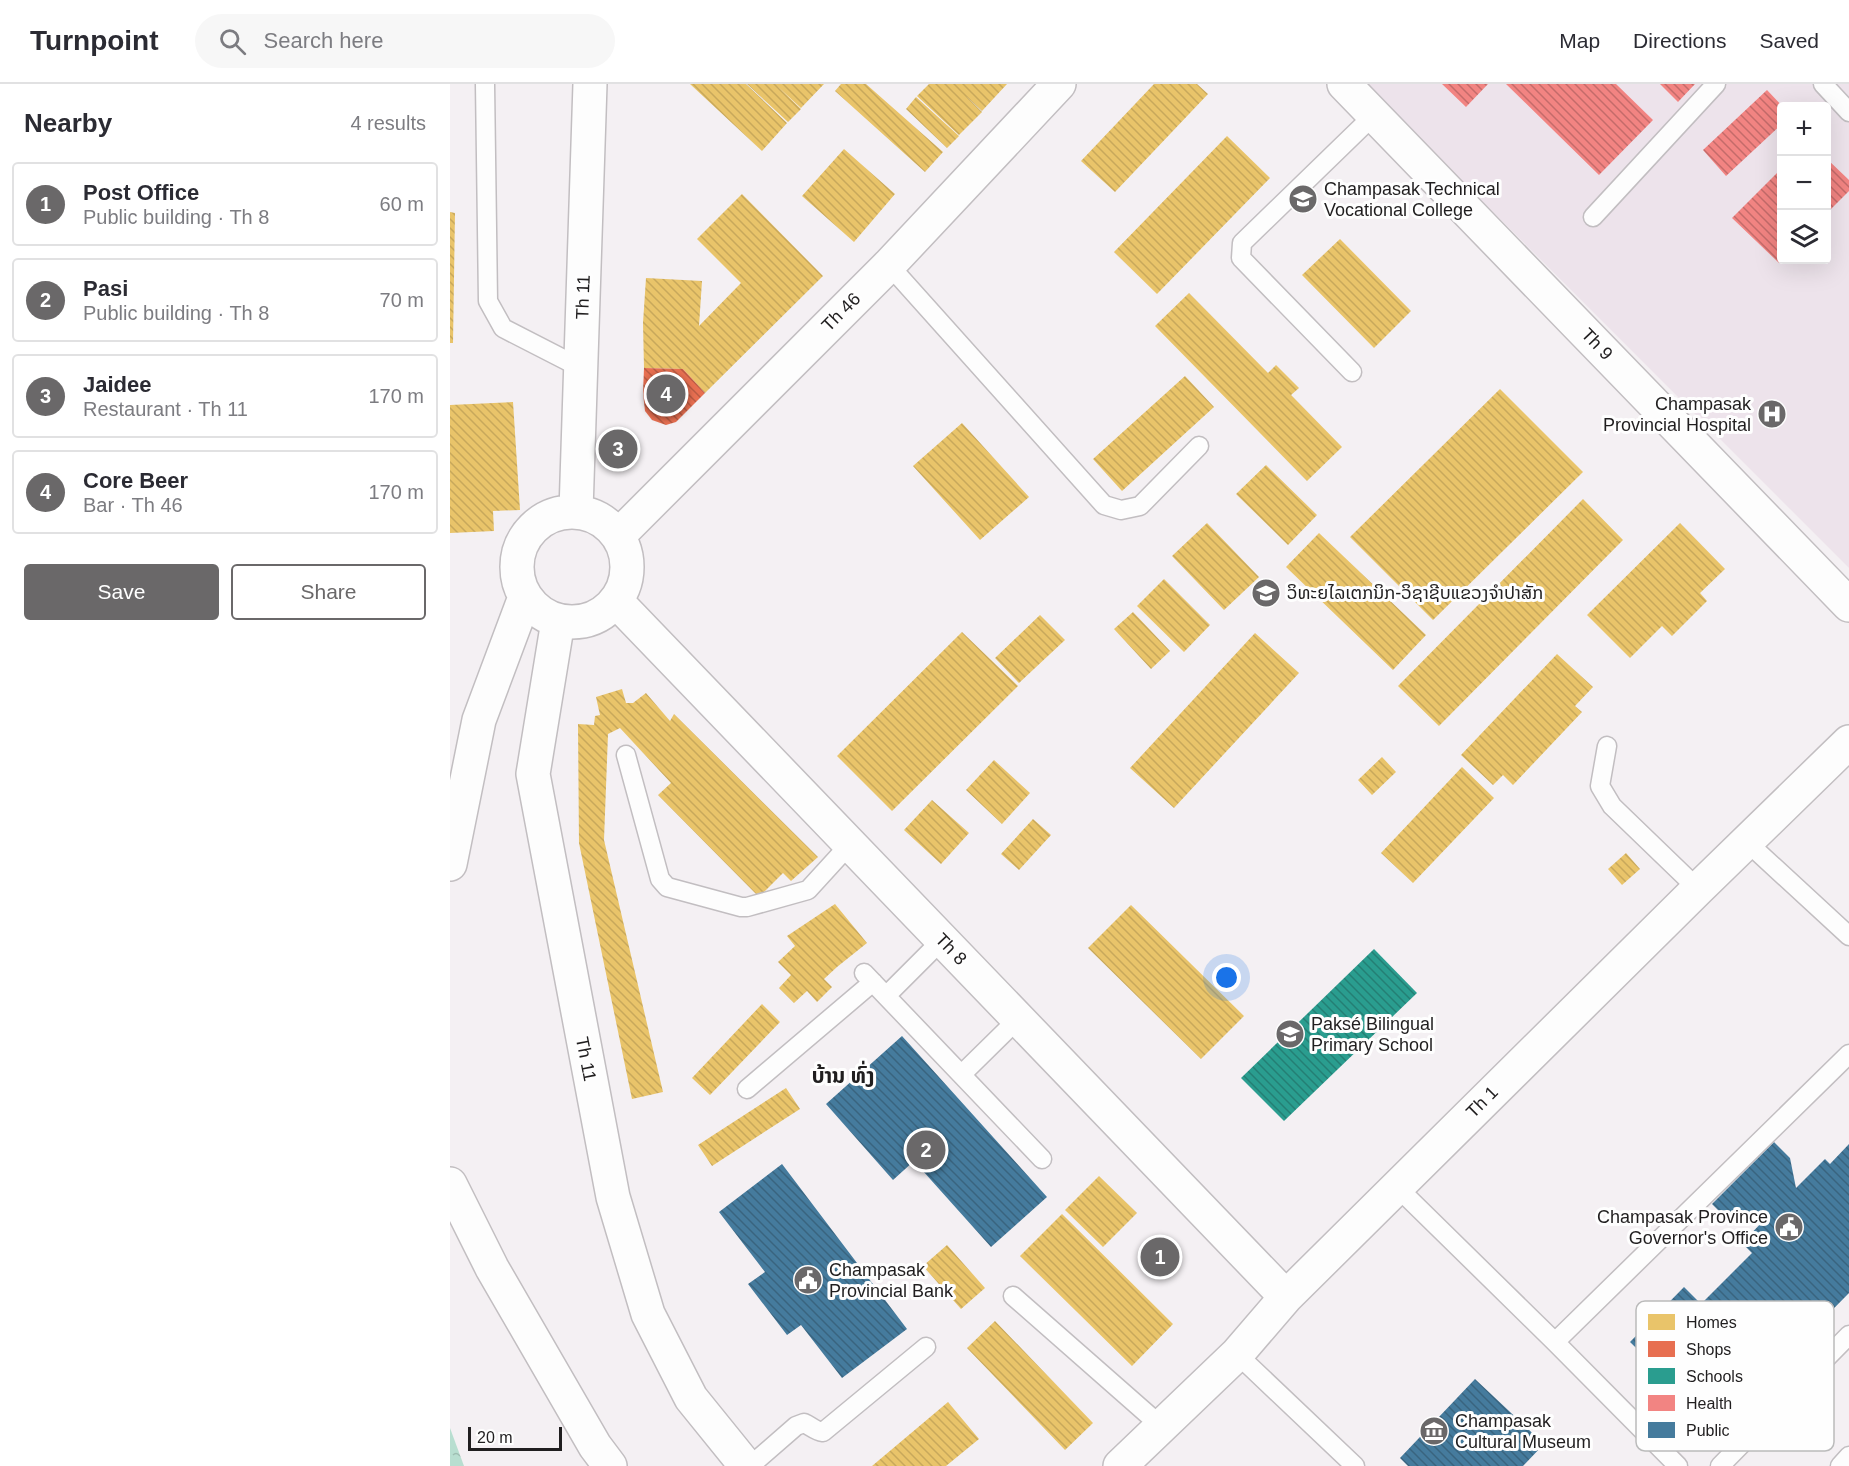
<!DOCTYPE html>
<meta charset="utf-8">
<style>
:root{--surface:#fff;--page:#f7f7f7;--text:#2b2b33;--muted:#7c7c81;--line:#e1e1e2;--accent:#6a6869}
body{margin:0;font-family:Arial,"Noto Sans Lao",sans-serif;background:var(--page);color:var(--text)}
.controls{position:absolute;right:18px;top:18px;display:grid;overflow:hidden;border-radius:6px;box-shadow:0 6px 24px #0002}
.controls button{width:54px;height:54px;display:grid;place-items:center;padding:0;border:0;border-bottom:2px solid var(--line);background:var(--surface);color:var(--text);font:30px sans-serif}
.scale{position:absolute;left:18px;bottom:15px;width:94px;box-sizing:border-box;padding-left:6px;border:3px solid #201e1f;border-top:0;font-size:16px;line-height:21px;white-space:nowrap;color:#201e1f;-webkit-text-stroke:4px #fefefe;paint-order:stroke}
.you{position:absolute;left:777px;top:894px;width:21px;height:21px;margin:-15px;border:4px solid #fff;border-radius:50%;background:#1a73e8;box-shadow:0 0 0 9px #1a73e833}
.badge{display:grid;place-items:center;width:39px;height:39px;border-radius:50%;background:var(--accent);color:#fff;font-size:20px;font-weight:700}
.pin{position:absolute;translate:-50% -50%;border:3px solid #fff;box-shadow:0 2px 6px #0006}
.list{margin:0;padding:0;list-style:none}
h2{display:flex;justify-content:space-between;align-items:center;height:78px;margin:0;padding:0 24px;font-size:26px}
h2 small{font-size:20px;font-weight:400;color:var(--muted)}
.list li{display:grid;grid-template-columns:39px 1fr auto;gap:18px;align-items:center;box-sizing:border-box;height:84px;margin:0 12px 12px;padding:0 12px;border:2px solid var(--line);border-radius:6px}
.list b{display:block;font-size:22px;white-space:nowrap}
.list p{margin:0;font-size:20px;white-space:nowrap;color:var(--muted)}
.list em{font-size:20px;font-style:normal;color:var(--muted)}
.actions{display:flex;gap:12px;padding:18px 24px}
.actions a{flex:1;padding:14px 0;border:2px solid var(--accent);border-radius:6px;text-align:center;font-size:21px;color:var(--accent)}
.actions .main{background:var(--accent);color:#fff}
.icon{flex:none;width:33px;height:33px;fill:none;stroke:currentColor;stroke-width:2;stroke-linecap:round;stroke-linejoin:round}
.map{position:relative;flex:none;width:1399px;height:1382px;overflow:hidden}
header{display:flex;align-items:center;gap:36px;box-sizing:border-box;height:84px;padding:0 30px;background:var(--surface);border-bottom:2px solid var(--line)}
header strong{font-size:28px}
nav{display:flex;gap:33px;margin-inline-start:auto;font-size:21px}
.search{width:420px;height:54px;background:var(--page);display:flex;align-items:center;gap:15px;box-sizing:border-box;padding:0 21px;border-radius:33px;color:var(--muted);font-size:22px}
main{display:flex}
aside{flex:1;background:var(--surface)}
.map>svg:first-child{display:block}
</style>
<header>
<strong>Turnpoint</strong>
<div class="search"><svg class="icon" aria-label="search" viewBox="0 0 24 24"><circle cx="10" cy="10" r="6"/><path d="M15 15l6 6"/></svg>Search here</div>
<nav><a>Map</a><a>Directions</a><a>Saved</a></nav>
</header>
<main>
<aside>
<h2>Nearby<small>4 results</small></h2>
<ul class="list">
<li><span class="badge">1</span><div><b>Post Office</b><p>Public building · Th 8</p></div><em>60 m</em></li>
<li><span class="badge">2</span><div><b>Pasi</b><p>Public building · Th 8</p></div><em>70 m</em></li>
<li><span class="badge">3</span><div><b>Jaidee</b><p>Restaurant · Th 11</p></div><em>170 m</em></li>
<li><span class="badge">4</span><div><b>Core Beer</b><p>Bar · Th 46</p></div><em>170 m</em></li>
</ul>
<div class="actions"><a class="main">Save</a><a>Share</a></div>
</aside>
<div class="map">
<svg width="1399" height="1382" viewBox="0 0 1399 1382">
<defs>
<pattern id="water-ripples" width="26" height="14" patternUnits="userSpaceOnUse" patternTransform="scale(1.5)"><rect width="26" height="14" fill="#b8ded0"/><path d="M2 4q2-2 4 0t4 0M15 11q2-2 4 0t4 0" fill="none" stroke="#9ebeb2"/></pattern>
<pattern id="homes-back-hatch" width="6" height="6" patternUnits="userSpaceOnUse" patternTransform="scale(1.5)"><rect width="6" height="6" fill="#e9c46a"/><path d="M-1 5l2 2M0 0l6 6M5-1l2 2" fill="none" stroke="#c8a85b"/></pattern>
<pattern id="shops-back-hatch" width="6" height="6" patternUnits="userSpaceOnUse" patternTransform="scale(1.5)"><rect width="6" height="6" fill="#e76f51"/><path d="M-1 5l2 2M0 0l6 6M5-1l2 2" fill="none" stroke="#bb5b43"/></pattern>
<pattern id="schools-back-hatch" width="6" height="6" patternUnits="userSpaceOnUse" patternTransform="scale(1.5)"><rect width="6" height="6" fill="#2a9d8f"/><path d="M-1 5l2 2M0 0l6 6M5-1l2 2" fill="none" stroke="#247f74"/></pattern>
<pattern id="health-back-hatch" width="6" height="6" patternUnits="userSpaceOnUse" patternTransform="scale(1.5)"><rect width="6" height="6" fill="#f28482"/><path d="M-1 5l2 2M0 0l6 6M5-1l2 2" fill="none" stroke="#c46b6a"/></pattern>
<pattern id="public-back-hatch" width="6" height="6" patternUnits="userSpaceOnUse" patternTransform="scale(1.5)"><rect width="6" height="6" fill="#457b9d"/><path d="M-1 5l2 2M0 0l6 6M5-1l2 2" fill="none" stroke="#39647f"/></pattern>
</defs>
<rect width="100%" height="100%" fill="#f4f0f3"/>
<path fill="#ede3eb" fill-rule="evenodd" d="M915,0H1399V484ZM1332,22H1376V176H1332Z"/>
<path fill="url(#water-ripples)" d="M0,1344L14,1382H0Z"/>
<path fill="url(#homes-back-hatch)" d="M240,0H296L337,39L312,67Z
M297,0H374L351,24L326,1L351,25L338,38Z
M391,0H416L493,68L475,88L385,7Z
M479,0H557L532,27L516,12L532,28L509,51L467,12Z
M704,0H747L758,10L665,108L631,77Z
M466,13L509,52L497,64L456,25Z
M777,52L820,94L707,210L664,168Z
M394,65L445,110L404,158L352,112Z
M292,110L373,192L255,309L233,285L194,284L193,239L196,194L252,197L249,242L291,199L247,155Z
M0,128L5,129L3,259H0Z
M890,155L961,227L924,264L852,191Z
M739,209L818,289L826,281L849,304L841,311L892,363L857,397L705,242Z
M735,292L764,323L672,407L643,375Z
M1050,305L1133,388L983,536L900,453Z
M63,318L70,426L43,427L44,447L0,449V321Z
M512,339L579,413L530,456L463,382Z
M816,381L867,431L838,461L786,410Z
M1133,415L1173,456L989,642L948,602Z
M757,439L809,493L774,526L722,472Z
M1230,439L1275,485L1250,509L1257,517L1222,552L1212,542L1180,574L1137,531Z
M869,449L976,551L943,586L836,483Z
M714,495L760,541L734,568L687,522Z
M683,528L720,567L701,585L664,545Z
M590,531L615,556L569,599L545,574Z
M512,548L568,602L442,727L387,672Z
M805,549L849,589L724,724L680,684Z
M1107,570L1143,603L1125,622L1132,628L1063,701L1053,691L1043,701L1011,671Z
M172,605L176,619H183L196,609L220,637L224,630L368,773L341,797L333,789L309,813L208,711L221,699L170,644L158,650L154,756L213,1008L182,1015L129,759L128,640L144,641L145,632L150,631L146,613Z
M932,673L946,688L922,711L908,696Z
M544,676L580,709L552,740L516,706Z
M1012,683L1044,714L963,799L931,769Z
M482,716L519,749L491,780L454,746Z
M583,735L601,751L569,786L551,770Z
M1176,769L1190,785L1172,801L1158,785Z
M385,820L417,859L387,883L374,895L382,903L367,918L357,907L344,919L329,904L341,891L328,878L345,862L337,852Z
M681,821L794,932L751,975L638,864Z
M312,920L330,938L260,1011L242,994Z
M336,1004L350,1025L262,1082L248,1061Z
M649,1092L687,1129L653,1163L615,1126Z
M612,1130L723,1240L682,1282L570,1172Z
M497,1161L535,1204L511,1225L473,1182Z
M545,1237L643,1339L615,1366L517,1264Z
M498,1318L529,1355L496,1382H422Z"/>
<path fill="url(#shops-back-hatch)" d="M194,284L233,285L255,309L226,338L216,341L202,336L195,327L193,309Z"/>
<path fill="url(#schools-back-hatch)" d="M924,865L967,909L834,1037L791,994Z"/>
<path fill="url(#health-back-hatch)" d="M992,0H1038L1016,23Z
M1056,0H1166L1203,36L1149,91Z
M1210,0H1245L1228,18Z
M1317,6L1332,22V40L1276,92L1253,66Z
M1376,74L1399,96V107L1376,130Z
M1332,84V177L1329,179L1282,134Z"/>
<path fill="url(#public-back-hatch)" d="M452,952L597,1113L541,1163L464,1077L443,1096L376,1020Z
M1324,1058L1340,1074L1346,1104L1375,1075L1380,1080L1399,1060V1209L1319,1290L1333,1304L1280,1356L1180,1258L1234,1203L1251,1220L1302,1169L1292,1159L1315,1135L1282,1140L1262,1120Z
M332,1080L457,1245L392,1294L351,1241L337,1251L298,1200L315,1188L269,1128Z
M1025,1295L1094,1360L1073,1382H958L950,1374Z"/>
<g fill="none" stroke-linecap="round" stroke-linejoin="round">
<g stroke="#c2bec1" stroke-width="21">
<path id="lane" d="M35,0L38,217L53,244L131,284
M1373,0L1399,28
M1143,133L1266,0
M439,181L654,421L671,426L690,422L749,362
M902,288L791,174L792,159L925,30
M1157,662L1150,702L1162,722L1248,805
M176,671L210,795L217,803L291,823H297L358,806L400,760
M1297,758L1399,852
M414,889L592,1075
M436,912L492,856
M512,990L568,935
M297,1005L423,898
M947,1103L1105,1258L1228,1382
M563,1212L711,1342
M1105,1258L1399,970
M787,1270L905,1382
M300,1382L346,1342L354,1339C361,1342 365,1347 373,1348L476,1263
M1270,1382L1399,1251
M1390,1382L1399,1372"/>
</g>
<g stroke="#c2bec1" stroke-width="36">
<path id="street" d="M894,0L1399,521
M126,427L140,0
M67 483a55 55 0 1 1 110 0a55 55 0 1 1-110 0Z
M169,451L439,181L609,0
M166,517L836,1213
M108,537L83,690L163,1113L198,1230L241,1314L296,1382
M0,780L29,636L75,513
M0,1100L42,1184L145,1362L160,1382
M670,1382L787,1270L836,1213L1248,805L1399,658"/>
</g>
<use href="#lane" stroke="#fdfdfd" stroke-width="18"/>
<use href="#street" stroke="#fdfdfd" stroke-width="33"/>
</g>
<defs>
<g id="school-disc" transform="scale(1.5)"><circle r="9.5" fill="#6a6869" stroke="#fefefe"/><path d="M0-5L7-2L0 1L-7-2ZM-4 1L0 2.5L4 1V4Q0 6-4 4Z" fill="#fff"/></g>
<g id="hospital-disc" transform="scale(1.5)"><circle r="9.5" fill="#6a6869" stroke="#fefefe"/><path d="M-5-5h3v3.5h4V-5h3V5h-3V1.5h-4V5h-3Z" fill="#fff"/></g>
<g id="civic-disc" transform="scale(1.5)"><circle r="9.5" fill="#6a6869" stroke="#fefefe"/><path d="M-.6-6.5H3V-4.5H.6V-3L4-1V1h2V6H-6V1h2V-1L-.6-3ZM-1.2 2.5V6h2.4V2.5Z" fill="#fff"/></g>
<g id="museum-disc" transform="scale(1.5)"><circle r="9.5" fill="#6a6869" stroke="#fefefe"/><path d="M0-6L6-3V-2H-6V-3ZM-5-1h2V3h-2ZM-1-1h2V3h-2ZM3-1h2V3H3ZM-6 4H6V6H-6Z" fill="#fff"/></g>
</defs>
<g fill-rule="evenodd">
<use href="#school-disc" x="853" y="115"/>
<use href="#hospital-disc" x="1322" y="330"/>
<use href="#school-disc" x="816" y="509"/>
<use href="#school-disc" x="840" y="950"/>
<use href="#civic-disc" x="1339" y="1143"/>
<use href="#civic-disc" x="358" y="1196"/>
<use href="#museum-disc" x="984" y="1347"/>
</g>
<g text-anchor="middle" stroke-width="6" stroke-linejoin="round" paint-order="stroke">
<g font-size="18" fill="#201e1f" stroke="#fefefe" text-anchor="start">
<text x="874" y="111">Champasak Technical<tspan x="874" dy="21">Vocational College</tspan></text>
<text x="1301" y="326" text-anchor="end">Champasak<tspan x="1301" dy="21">Provincial Hospital</tspan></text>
<text x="837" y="515">ວິທະຍໄລເຕກນິກ-ວິຊາຊີບແຂວງຈໍາປາສັກ</text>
<text x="861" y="946">Paksé Bilingual<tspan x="861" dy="21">Primary School</tspan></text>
<text x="1318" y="1139" text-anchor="end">Champasak Province<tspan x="1318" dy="21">Governor's Office</tspan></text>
<text x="379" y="1192">Champasak<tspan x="379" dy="21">Provincial Bank</tspan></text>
<text x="1005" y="1343">Champasak<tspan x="1005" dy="21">Cultural Museum</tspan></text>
</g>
<g font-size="18" fill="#201e1f" stroke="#fefefe">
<text transform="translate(133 213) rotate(-88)" y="6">Th 11</text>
<text transform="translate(391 228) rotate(-45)" y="6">Th 46</text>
<text transform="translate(1147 260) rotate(46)" y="6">Th 9</text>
<text transform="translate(501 865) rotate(46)" y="6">Th 8</text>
<text transform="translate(136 975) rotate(79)" y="6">Th 11</text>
<text transform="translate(1032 1018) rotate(-45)" y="6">Th 1</text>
</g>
<g font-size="21" font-weight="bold" fill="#201e1f" stroke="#fefefe">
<text x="393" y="999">ບ້ານ ທົ່ງ</text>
</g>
</g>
<rect x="1186" y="1217" width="198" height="150" rx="9" fill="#fefefe" stroke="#bbb" stroke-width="1.5"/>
<rect x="1198" y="1230" width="27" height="16" fill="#e9c46a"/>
<rect x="1198" y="1257" width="27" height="16" fill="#e76f51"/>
<rect x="1198" y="1284" width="27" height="16" fill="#2a9d8f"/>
<rect x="1198" y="1311" width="27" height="16" fill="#f28482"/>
<rect x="1198" y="1338" width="27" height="16" fill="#457b9d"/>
<g font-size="16" fill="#201e1f">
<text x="1236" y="1244">Homes</text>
<text x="1236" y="1271">Shops</text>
<text x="1236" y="1298">Schools</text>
<text x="1236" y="1325">Health</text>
<text x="1236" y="1352">Public</text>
</g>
</svg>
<div class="controls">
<button>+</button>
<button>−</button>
<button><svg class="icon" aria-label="layers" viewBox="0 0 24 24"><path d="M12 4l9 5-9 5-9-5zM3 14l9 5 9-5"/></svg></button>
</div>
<div class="scale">20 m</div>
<div class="you"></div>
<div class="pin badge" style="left:710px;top:1173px">1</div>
<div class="pin badge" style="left:476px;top:1066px">2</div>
<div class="pin badge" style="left:168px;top:365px">3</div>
<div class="pin badge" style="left:216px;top:310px">4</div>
</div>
</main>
